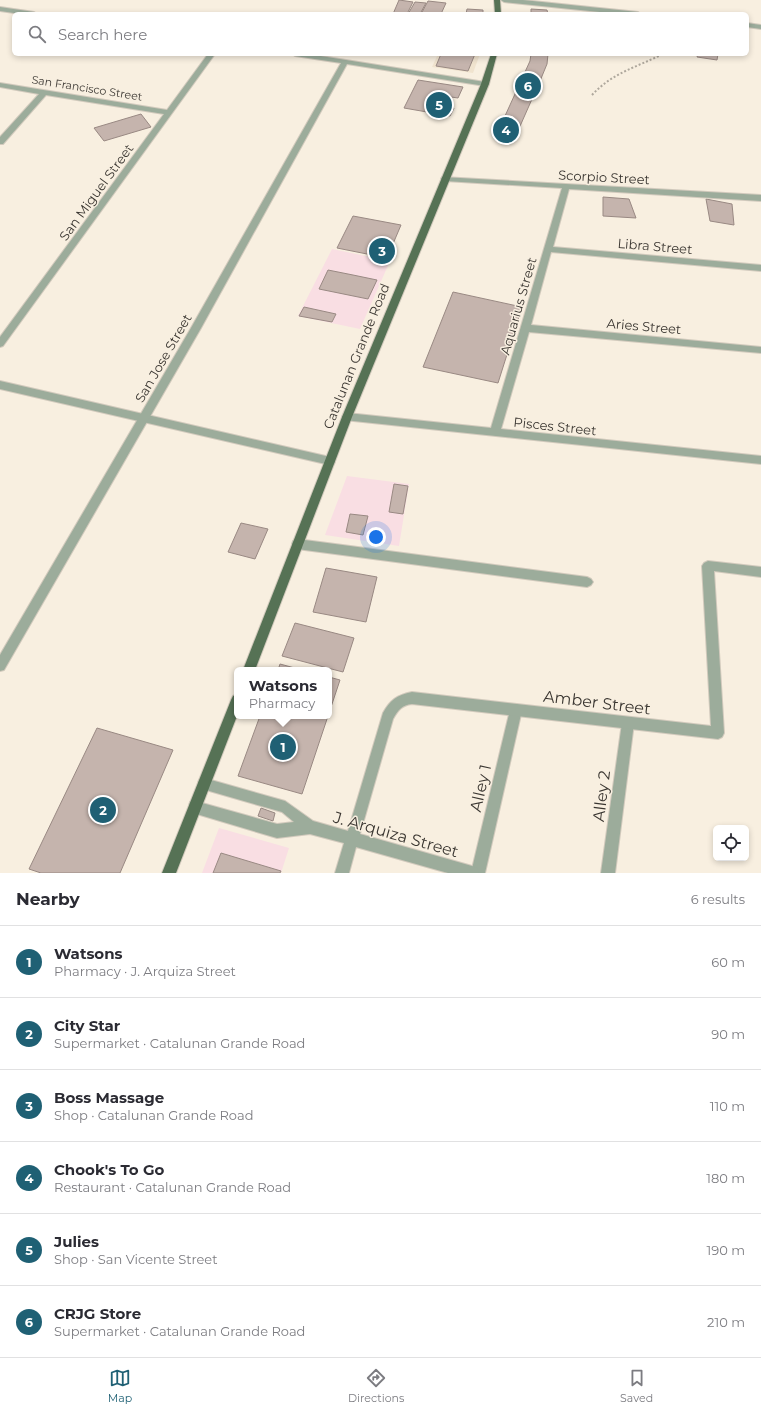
<!DOCTYPE html>
<meta charset="utf-8">
<style>
:root{--surface:#fff;--page:#f7f7f7;--text:#2b2b33;--muted:#7c7c81;--line:#e1e1e2;--accent:#1f6074}
body{margin:0;font-family:Montserrat,sans-serif;background:var(--page);color:var(--text)}
.controls{position:absolute;right:12px;bottom:12px;display:grid;overflow:hidden;border-radius:6px;box-shadow:0 2px 6px #0003}
.controls button{width:36px;height:36px;display:grid;place-items:center;padding:0;border:0;border-bottom:1px solid var(--line);background:var(--surface);color:var(--text);font:20px sans-serif}
.you{position:absolute;left:376px;top:537px;width:14px;height:14px;margin:-10px;border:3px solid #fff;border-radius:50%;background:#1a73e8;box-shadow:0 0 0 6px #1a73e833}
.badge{display:grid;place-items:center;width:26px;height:26px;border-radius:50%;background:var(--accent);color:#fff;font-size:13px;font-weight:700}
.pin{position:absolute;translate:-50% -50%;border:2px solid #fff;box-shadow:0 1px 4px #0006}
.popup{position:absolute;left:234px;top:667px;width:98px;height:52px;box-sizing:border-box;display:grid;place-content:center;border-radius:6px;background:var(--surface);filter:drop-shadow(0 1px 3px #0005);font-size:13px;white-space:nowrap;color:var(--muted)}
.popup b{font-size:15px;color:var(--text)}
.popup::after{content:'';position:absolute;left:50%;top:100%;margin-left:-8px;border:8px solid transparent;border-top-color:var(--surface)}
.list{margin:0;padding:0;list-style:none}
h2{display:flex;justify-content:space-between;align-items:center;height:52px;margin:0;padding:0 16px;font-size:17px}
h2 small{font-size:13px;font-weight:400;color:var(--muted)}
.list li{display:grid;grid-template-columns:26px 1fr auto;gap:12px;align-items:center;box-sizing:border-box;height:72px;padding:0 16px;border-top:1px solid var(--line)}
.list b{display:block;font-size:15px;white-space:nowrap}
.list p{margin:0;font-size:13px;white-space:nowrap;color:var(--muted)}
.list em{font-size:13px;font-style:normal;color:var(--muted)}
.icon{flex:none;width:22px;height:22px;fill:none;stroke:currentColor;stroke-width:2;stroke-linecap:round;stroke-linejoin:round}
.map{position:relative;flex:none;width:761px;height:873px;overflow:hidden}
.search{position:absolute;background:var(--surface);box-shadow:0 2px 6px #0003;left:12px;right:12px;top:12px;height:44px;display:flex;align-items:center;gap:10px;box-sizing:border-box;padding:0 14px;border-radius:6px;color:var(--muted);font-size:15px}
.sheet{height:484px;background:var(--surface)}
nav{display:flex;justify-content:space-around;align-items:center;box-sizing:border-box;height:56px;border-top:1px solid var(--line);background:var(--surface);font-size:11px;color:var(--muted)}
nav a{display:grid;justify-items:center;gap:2px}
nav .on{color:var(--accent)}
.map>svg:first-child{display:block}
</style>
<div class="map">
<svg width="761" height="873" viewBox="0 0 761 873">
<rect width="100%" height="100%" fill="#f8efe0"/>
<path fill="#f9dee3" d="M332,249L390,261L360,329L298,316Z
M347,476L409,484L399,546L325,535Z
M219,828L289,848L281,873H202Z"/>
<path fill="#f0e3ce" d="M438,54H480L473,73L432,67Z"/>
<path fill="#c5b4ad" stroke="#998983" d="M399,0L413,2L407,14H393Z
M428,1L446,3L441,14H421Z
M415,2L426,3L420,14H408Z
M467,9L483,10V14H466Z
M531,9L547,10L548,14H531Z
M441,54H475L468,71L436,66Z
M531,54H548L547,64L540,81L513,142L495,138L530,61Z
M698,54H718L717,60L697,57Z
M418,80L463,87L458,98L451,97L446,107L454,108L450,116L404,108Z
M141,114L151,127L104,141L94,128Z
M603,197L629,199L636,218L603,216Z
M706,199L732,204L734,225L710,221Z
M353,216L401,225L387,258L337,248Z
M328,270L353,275L377,280L368,299L319,289Z
M453,292L522,307L498,383L423,367Z
M304,307L336,314L332,322L299,316Z
M394,484L408,486L403,514L389,512Z
M350,514L368,516L363,535L346,532Z
M241,523L268,529L255,559L228,552Z
M326,568L377,577L366,622L313,612Z
M295,623L354,638L343,672L282,656Z
M280,664L302,670H278Z
M329,677L340,680L329,713Z
M260,716H328L302,794L238,776Z
M97,728L173,750L120,873H41L29,869Z
M261,808L275,813L273,821L258,816Z
M221,853L281,871L280,873H213Z"/>
<g fill="none" stroke-linecap="round" stroke-linejoin="round">
<g stroke="#d2cabd" stroke-width="2">
<path id="service" d="M0,381L330,457L334,458L335,461L334,464L330,465L0,389Z
M516,704L520,706L522,710L485,873H471L510,710L512,706Z
M628,717L632,719L634,723L615,873H601L622,723L624,719Z"/>
</g>
<g stroke="#d2cabd" stroke-width="2">
<path id="minor" d="M501,0H523L638,12L641,14H619L504,2Z
M0,7L34,12L37,14H21L0,11Z
M747,23L761,25V29L747,27Z
M208,54H215L3,346L0,347V337L164,114L46,95L3,144H0V137L39,94L0,87V83L167,110Z
M292,54H308L485,82L489,84L485,86L347,64L201,328L4,670L0,671V655L191,328L341,63L295,56Z
M442,177L761,195V201L569,189L553,247L761,265V271L551,252L531,325L761,347V353L529,332L501,429L761,456V464L344,420L342,417L344,414L347,413L491,428L562,188L445,181L441,179Z
M297,539L587,577L591,579L593,582L591,585L587,587L297,549L293,547L292,544L293,541Z
M708,561L761,567V577L714,571L724,733L722,737L718,739L412,704C402,705 398,710 393,719L360,834L472,866L477,868L479,873H448L356,847L349,873H335L344,843L310,834L277,838L190,812L189,807L190,802L195,801L277,824L294,822L282,812L199,788L198,784L199,780L204,778L285,801L313,821L348,831L383,713C390,700 397,695 412,692L711,726L702,566L704,563Z"/>
</g>
<g stroke="#d2cabd" stroke-width="2">
<path id="primary" d="M494,0H500L501,14H495Z
M491,54H497L489,84L352,417L255,670H243L342,417L481,84Z
M237,694V716L176,873H162L231,700L233,696Z"/>
</g>
<path stroke="#afa89d" stroke-width="2" stroke-dasharray="2 2" stroke-linecap="butt" d="M592,95C612,73 637,67 663,54"/>
<use href="#service" fill="#9cac9b" fill-rule="evenodd"/>
<use href="#minor" fill="#9cac9b" fill-rule="evenodd"/>
<use href="#primary" fill="#567255" fill-rule="evenodd"/>
</g>
<g text-anchor="middle" stroke-width="3" stroke-linejoin="round" paint-order="stroke">
<g font-size="11" fill="#3a3631" stroke="#f8efe0">
<text transform="translate(87 88) rotate(9)" y="4">San Francisco Street</text>
</g>
<g font-size="13" fill="#3a3631" stroke="#f8efe0">
<text transform="translate(604 177) rotate(3)" y="5">Scorpio Street</text>
<text transform="translate(96 192) rotate(-54)" y="5">San Miguel Street</text>
<text transform="translate(655 246) rotate(5)" y="5">Libra Street</text>
<text transform="translate(518 306) rotate(-74)" y="5">Aquarius Street</text>
<text transform="translate(644 326) rotate(5)" y="5">Aries Street</text>
<text transform="translate(356 356) rotate(-68)" y="5">Catalunan Grande Road</text>
<text transform="translate(163 358) rotate(-60)" y="5">San Jose Street</text>
<text transform="translate(555 426) rotate(6)" y="5">Pisces Street</text>
</g>
<g font-size="16" fill="#3a3631" stroke="#f8efe0">
<text transform="translate(597 702) rotate(7)" y="6">Amber Street</text>
<text transform="translate(480 788) rotate(-77)" y="6">Alley 1</text>
<text transform="translate(601 796) rotate(-83)" y="6">Alley 2</text>
<text transform="translate(396 834) rotate(16)" y="6">J. Arquiza Street</text>
</g>
</g>
</svg>
<div class="controls">
<button><svg class="icon" aria-label="locate" viewBox="0 0 24 24"><circle cx="12" cy="12" r="6"/><path d="M12 2v4M12 18v4M2 12h4M18 12h4"/></svg></button>
</div>
<div class="you"></div>
<div class="pin badge" style="left:283px;top:747px">1</div>
<div class="popup"><b>Watsons</b>Pharmacy</div>
<div class="pin badge" style="left:103px;top:810px">2</div>
<div class="pin badge" style="left:382px;top:251px">3</div>
<div class="pin badge" style="left:506px;top:130px">4</div>
<div class="pin badge" style="left:439px;top:105px">5</div>
<div class="pin badge" style="left:528px;top:86px">6</div>
<div class="search"><svg class="icon" aria-label="search" viewBox="0 0 24 24"><circle cx="10" cy="10" r="6"/><path d="M15 15l6 6"/></svg>Search here</div>
</div>
<section class="sheet">
<h2>Nearby<small>6 results</small></h2>
<ul class="list">
<li><span class="badge">1</span><div><b>Watsons</b><p>Pharmacy · J. Arquiza Street</p></div><em>60 m</em></li>
<li><span class="badge">2</span><div><b>City Star</b><p>Supermarket · Catalunan Grande Road</p></div><em>90 m</em></li>
<li><span class="badge">3</span><div><b>Boss Massage</b><p>Shop · Catalunan Grande Road</p></div><em>110 m</em></li>
<li><span class="badge">4</span><div><b>Chook's To Go</b><p>Restaurant · Catalunan Grande Road</p></div><em>180 m</em></li>
<li><span class="badge">5</span><div><b>Julies</b><p>Shop · San Vicente Street</p></div><em>190 m</em></li>
<li><span class="badge">6</span><div><b>CRJG Store</b><p>Supermarket · Catalunan Grande Road</p></div><em>210 m</em></li>
</ul>
</section>
<nav>
<a class="on"><svg class="icon" aria-label="map" viewBox="0 0 24 24"><path d="M3 6l6-2 6 2 6-2v14l-6 2-6-2-6 2zM9 4v14M15 6v14"/></svg>Map</a>
<a><svg class="icon" aria-label="directions" viewBox="0 0 24 24"><path d="M12 3l9 9-9 9-9-9zM9 14v-3h6M13 9l2 2-2 2"/></svg>Directions</a>
<a><svg class="icon" aria-label="saved" viewBox="0 0 24 24"><path d="M7 4h10v16l-5-4-5 4z"/></svg>Saved</a>
</nav>
